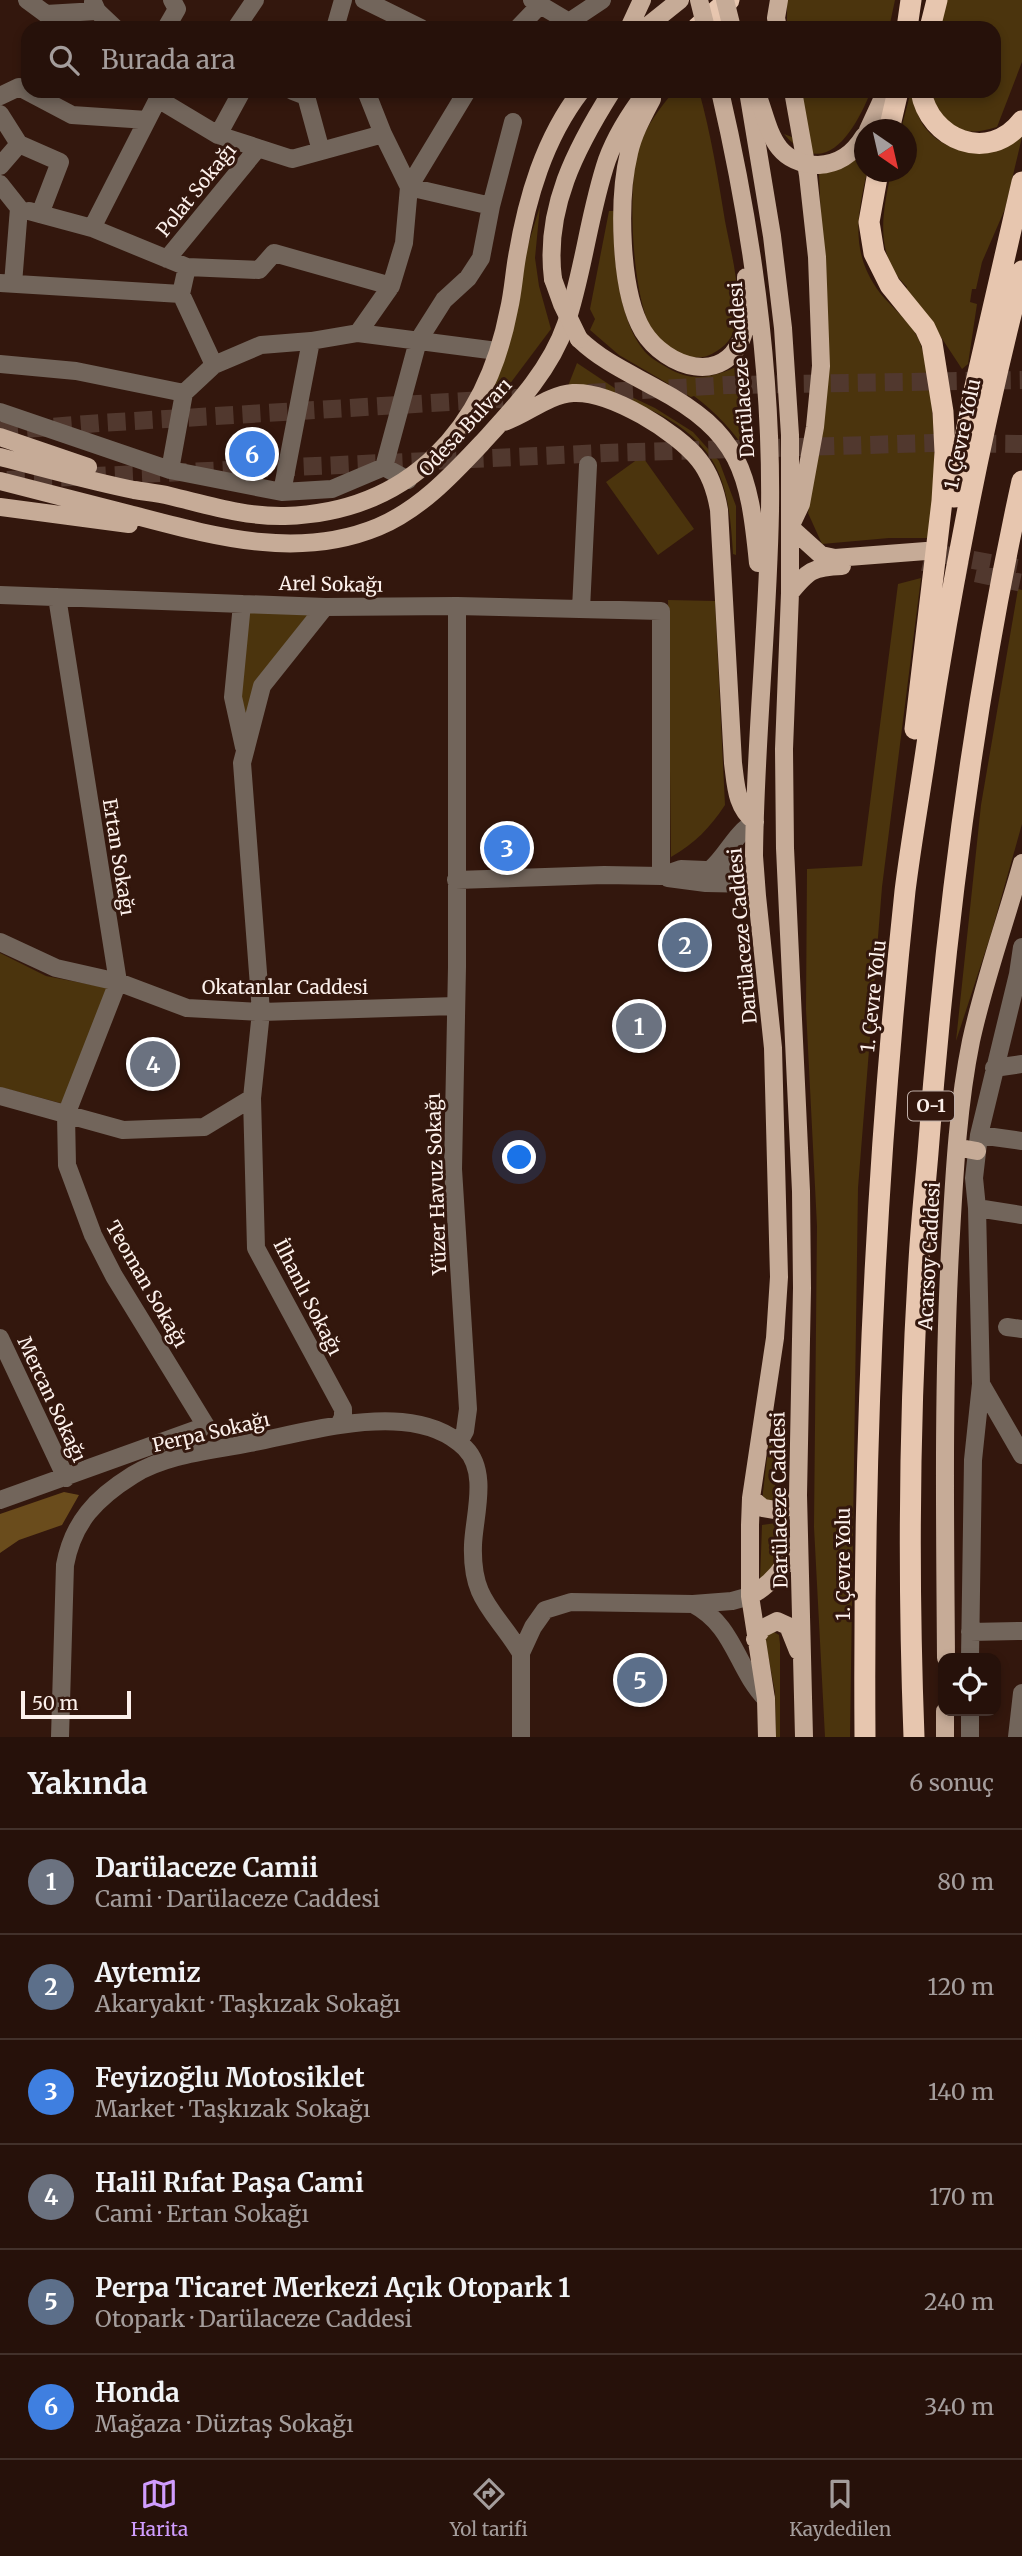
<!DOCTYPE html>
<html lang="tr">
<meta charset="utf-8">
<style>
:root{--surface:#26110a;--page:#321f18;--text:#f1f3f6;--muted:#a49d9c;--line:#42312b;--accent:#d09dff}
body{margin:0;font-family:Merriweather,serif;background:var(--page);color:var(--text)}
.controls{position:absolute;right:21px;bottom:21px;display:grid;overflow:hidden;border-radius:14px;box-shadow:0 4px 10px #0003}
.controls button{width:63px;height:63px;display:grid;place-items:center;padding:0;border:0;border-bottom:2px solid var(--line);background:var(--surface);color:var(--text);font:35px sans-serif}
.compass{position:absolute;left:854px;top:119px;width:63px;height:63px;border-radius:50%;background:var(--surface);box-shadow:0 4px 10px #0003;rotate:146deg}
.scale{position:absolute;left:21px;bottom:18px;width:110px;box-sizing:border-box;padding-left:7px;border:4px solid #fcf0eb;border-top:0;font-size:19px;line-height:24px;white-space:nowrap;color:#fcf0eb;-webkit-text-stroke:5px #33170d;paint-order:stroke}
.you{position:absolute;left:520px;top:1158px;width:24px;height:24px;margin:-18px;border:5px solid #fff;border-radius:50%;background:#1a73e8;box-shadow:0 0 0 10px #1a73e833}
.badge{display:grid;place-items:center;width:46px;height:46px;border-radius:50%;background:var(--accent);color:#fff;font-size:23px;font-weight:700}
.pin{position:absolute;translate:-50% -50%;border:4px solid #fff;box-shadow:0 2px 7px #0006}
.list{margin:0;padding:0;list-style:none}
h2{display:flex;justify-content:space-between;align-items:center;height:91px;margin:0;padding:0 28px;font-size:30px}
h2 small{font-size:23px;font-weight:400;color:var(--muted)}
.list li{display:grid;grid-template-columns:46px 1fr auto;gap:21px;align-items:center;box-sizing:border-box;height:105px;padding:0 28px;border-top:2px solid var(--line)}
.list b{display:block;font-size:26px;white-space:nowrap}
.list p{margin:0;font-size:23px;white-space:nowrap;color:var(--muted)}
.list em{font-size:23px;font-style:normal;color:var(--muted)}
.icon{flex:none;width:38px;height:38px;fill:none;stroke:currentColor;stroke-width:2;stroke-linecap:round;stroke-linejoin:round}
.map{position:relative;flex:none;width:1022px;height:1737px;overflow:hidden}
.search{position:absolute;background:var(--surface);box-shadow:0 4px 10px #0003;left:21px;right:21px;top:21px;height:77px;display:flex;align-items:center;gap:18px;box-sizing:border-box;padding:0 24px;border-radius:21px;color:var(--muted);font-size:26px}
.sheet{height:721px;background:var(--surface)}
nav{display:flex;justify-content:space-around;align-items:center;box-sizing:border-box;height:98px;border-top:2px solid var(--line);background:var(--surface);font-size:19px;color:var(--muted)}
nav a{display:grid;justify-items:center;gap:4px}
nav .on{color:var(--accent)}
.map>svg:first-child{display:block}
</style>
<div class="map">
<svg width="1022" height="1737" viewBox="0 0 1022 1737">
<rect width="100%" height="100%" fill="#33170d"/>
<path fill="#4b340d" d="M787,0H895L889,28H787Z
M947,0H1022V62L997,127C953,140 948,124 927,91H994V28H939Z
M674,91H699C711,134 718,178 725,221C731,253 743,294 735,327C732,341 720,351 707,356C695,360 677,355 666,349C630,326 627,187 638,149C646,126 659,109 674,91Z
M800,91H871C856,128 826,184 784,134L810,144Z
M911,91C914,99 915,109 919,117C928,140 958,154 982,153C996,153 1010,143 1022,137L1005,209L982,262L976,289H972L970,302L977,304L968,364L962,369L937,331L904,292L907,287C873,254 883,212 891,172H906V130L901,129Z
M864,149V172H867C857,217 850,253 880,293C892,308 909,320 918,338C923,348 925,362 927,374C937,429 936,483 928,538H889L822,544L808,513L818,453L823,269L819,173Z
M540,206L535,258L539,286L551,329L509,385L480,418L476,416Z
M609,211H614C612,249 618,317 642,348C648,357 659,363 668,368C692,383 716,377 740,365L750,456C734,432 717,413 694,396L691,397L619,355L590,330L595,319L590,309Z
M577,363L619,391L655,408L693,432L719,461L736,506V555L733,554C731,523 729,488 712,460C685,415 617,393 568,386Z
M642,456L694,529L658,555L606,482Z
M921,578L882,887L858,1188L850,1737H825L814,1527L817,1226L806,1009L807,869L862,866L898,584Z
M1018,589L1022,590V824L991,934L956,1041L981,805Z
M668,600L715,601L725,805C710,828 695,843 671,857Z
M248,611L311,613L245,721L241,694Z
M0,953L46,976L108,988L64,1104L0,1087Z
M777,1414L775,1502L769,1504L763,1497V1492L768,1449Z
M783,1522L780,1558L760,1581L762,1525Z
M774,1632L779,1635L780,1644V1737H776L775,1692L765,1639L768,1634Z"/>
<path fill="#6a4c1c" d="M64,1492L79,1495L62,1525L19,1540L0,1553V1514Z"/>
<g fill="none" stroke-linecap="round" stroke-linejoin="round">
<path stroke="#51382e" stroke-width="18" stroke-dasharray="18 9" stroke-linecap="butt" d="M588,393L729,385L1022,380
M0,431L100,423L532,397
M7,480L605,453L932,443L1022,444
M946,555L1022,569
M923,562L1022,583"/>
<path stroke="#72655b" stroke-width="18" d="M27,0L46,14L97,11
M364,0L421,28
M532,0L569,22L602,0
M93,2L97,11L115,28
M166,28L177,9L172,0
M236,28L255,0
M335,28L343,0
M518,28L540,5
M162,91L92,228L187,267L181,294
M293,91L306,96L321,151
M366,91L383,134
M467,91L409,187L491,206
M0,96L19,87L72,115L147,120
M158,99L218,135L292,159L383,134L409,187L404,243L391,286L358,333
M0,114L19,144
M218,135L242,91
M0,166L19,144L60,162L40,214
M0,184L19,208L13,284
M29,211L92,228
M167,259L258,148
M187,267L259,270L274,253L391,286
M0,283L181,294L214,365L184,393L170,470
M0,364L76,371L184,393
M214,365L261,345L311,341
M0,412L170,470L282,492L332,489L384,467L408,480
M384,467L418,341L444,300L468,278L481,258L491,206L513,122
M282,492L311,341L358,333L497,351
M0,595L325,607L457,606L661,611V876
M242,604L233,697L244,747
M457,606V967L453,1169L468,1409L465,1431L459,1442
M325,607L262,686L242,763L261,1012L252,1098L256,1248L343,1409V1417L339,1425
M581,609L588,465
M711,869C728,854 735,833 755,822
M668,878L706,883L756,884
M456,880L604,875L661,876L681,869L755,872
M0,942L56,968L118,982L187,1008L261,1012L455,1006
M1022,947L1018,974L979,1135L1022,1141
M994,1068L1022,1064
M0,1096L123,1130L204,1127L252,1098
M977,1208L1022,1215
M1007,1327L1022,1329
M0,1338L66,1478
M981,1384L1022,1455
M0,1500L206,1426L114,1276L93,1235L67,1165L66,1115L118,982L57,597
M693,1604C735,1626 736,1668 766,1699
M970,1632L1022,1631
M970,1658L973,1460L981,1384L977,1208L974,1178L979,1135
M60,1737L65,1565C73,1522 96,1498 133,1475C167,1454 211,1451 250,1443C300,1433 352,1418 402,1422C425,1424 449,1432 465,1448C489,1472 474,1516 473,1545C471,1601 495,1610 521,1653
M521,1737V1653L533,1627L545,1610L571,1602L693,1604L732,1601L750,1596
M970,1737V1711
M1017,1737L1022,1693"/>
<path stroke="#c6ab97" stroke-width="18" d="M629,28L642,0
M645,28L680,0
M778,28L776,18L779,0
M720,91C752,229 772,369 770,511C768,626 755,741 754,856L757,896L773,1048L779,1277L775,1338L751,1498L750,1525V1596L766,1699L767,1737
M748,91L772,236L783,328L790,435V593L784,749L785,848L801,1191L802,1288L798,1495L804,1737
M793,91L808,175L817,257L821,366L815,427L801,504L793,521
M652,99C643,116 633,134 629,153C618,198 619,291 643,331C666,368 725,387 743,335C749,317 746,296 746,277
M868,130L886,91
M818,165C839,164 853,154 864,136
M553,279C544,209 576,148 612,91
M579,339C602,361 629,373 656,388C741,433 749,472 758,563
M504,422C528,414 547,395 573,393C611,391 677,432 699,460C711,475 716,492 719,510L733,763C736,786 736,807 755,822
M0,437L88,467
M0,457C44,468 89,481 134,490C146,492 158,493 170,496C208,505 246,517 285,516C410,512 486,429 509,309C513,292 514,274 517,257C527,198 544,139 581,91
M0,481C43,492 86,503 129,514C210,535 296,561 378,527C419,510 451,476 481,444C513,409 550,371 566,324C584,270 589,213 607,160C616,135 631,112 647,91
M0,507L129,524
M790,527L821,555L835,558L926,551
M790,593C808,571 812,567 842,566
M966,1149L977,1151
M751,1498L763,1508L781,1511L798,1495
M750,1596C773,1584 788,1563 799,1539
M755,1639L763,1628L777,1621L788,1626L798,1651
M946,1658C945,1522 943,1387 950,1251C954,1182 957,1110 971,1041C984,981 1005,923 1022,863
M945,1737V1711"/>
<path stroke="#e7c6af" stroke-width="21" d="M697,28L729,0
M907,28L911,0
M930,28L937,0
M921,91C929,140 989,164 1022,121
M889,130L898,91
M878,172L869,222L874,253L890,285L925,328L932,343L943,412L945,452L942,501L915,729
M954,497L973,395L1022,182
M865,1737C863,1454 875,1172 905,891C911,842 920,793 927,744C951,585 982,426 1022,271
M914,1737C908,1578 909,1419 919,1261C921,1225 925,1189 928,1153C945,927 973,703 1022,481"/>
<path stroke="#c6ab97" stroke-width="18" d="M699,0L706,28
M725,0L732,28
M756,91C770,126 770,163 818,165
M553,279L562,304L579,339"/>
</g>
<g text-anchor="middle" stroke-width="6" stroke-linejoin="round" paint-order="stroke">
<rect fill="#33170d" stroke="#c0afa8" stroke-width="2" x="908" y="1091.5" width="46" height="29" rx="5"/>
<g font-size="18" font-weight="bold" fill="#fcf0eb">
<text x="931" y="1112">O-1</text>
</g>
<g font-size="19" fill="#fcf0eb" stroke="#33170d">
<text transform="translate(196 190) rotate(-51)" y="7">Polat Sokağı</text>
<text transform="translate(741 370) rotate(-94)" y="7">Darülaceze Caddesi</text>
<text transform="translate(465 427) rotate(-47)" y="7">Odesa Bulvarı</text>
<text transform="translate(962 434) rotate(-78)" y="7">1. Çevre Yolu</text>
<text transform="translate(331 584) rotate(1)" y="7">Arel Sokağı</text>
<text transform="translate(119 857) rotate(81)" y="7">Ertan Sokağı</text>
<text transform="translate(742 936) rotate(-95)" y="7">Darülaceze Caddesi</text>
<text x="285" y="994">Okatanlar Caddesi</text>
<text transform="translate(873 996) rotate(-84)" y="7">1. Çevre Yolu</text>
<text transform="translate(436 1184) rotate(-92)" y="7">Yüzer Havuz Sokağı</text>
<text transform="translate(929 1256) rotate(-87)" y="7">Acarsoy Caddesi</text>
<text transform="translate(147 1284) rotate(60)" y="7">Teoman Sokağı</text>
<text transform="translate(308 1297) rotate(63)" y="7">İlhanlı Sokağı</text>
<text transform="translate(52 1399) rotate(65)" y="7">Mercan Sokağı</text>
<text transform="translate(211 1432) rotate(-13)" y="7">Perpa Sokağı</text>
<text transform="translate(779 1500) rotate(-91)" y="7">Darülaceze Caddesi</text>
<text transform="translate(843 1564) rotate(-90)" y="7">1. Çevre Yolu</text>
</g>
</g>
</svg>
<div class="controls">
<button><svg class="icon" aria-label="locate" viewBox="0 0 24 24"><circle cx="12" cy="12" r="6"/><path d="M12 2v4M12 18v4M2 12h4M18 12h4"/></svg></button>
</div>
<svg class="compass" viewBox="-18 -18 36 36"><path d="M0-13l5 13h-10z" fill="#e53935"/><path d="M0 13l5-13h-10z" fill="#a49d9c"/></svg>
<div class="scale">50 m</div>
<div class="you"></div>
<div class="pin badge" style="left:639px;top:1026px;background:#6b7280">1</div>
<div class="pin badge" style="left:685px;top:945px;background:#5c6f8a">2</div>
<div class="pin badge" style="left:507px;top:848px;background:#3f7fe0">3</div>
<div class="pin badge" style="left:153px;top:1064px;background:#6b7280">4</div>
<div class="pin badge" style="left:640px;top:1680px;background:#5c6f8a">5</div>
<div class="pin badge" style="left:252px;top:454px;background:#3f7fe0">6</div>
<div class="search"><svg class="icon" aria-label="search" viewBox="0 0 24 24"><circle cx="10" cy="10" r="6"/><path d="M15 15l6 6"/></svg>Burada ara</div>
</div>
<section class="sheet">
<h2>Yakında<small>6 sonuç</small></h2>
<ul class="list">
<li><span class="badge" style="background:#6b7280">1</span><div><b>Darülaceze Camii</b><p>Cami · Darülaceze Caddesi</p></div><em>80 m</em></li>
<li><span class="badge" style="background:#5c6f8a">2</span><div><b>Aytemiz</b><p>Akaryakıt · Taşkızak Sokağı</p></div><em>120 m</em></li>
<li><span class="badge" style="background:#3f7fe0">3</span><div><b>Feyizoğlu Motosiklet</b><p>Market · Taşkızak Sokağı</p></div><em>140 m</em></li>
<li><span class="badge" style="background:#6b7280">4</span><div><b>Halil Rıfat Paşa Cami</b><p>Cami · Ertan Sokağı</p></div><em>170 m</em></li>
<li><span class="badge" style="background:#5c6f8a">5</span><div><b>Perpa Ticaret Merkezi Açık Otopark 1</b><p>Otopark · Darülaceze Caddesi</p></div><em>240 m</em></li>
<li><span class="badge" style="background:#3f7fe0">6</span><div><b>Honda</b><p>Mağaza · Düztaş Sokağı</p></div><em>340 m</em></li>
</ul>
</section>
<nav>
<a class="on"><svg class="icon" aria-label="map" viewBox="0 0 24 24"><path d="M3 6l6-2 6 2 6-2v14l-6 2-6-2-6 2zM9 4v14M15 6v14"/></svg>Harita</a>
<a><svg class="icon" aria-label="directions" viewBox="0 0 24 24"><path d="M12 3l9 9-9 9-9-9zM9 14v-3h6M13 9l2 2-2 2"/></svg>Yol tarifi</a>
<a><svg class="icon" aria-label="saved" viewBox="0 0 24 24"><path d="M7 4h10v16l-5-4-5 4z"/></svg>Kaydedilen</a>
</nav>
